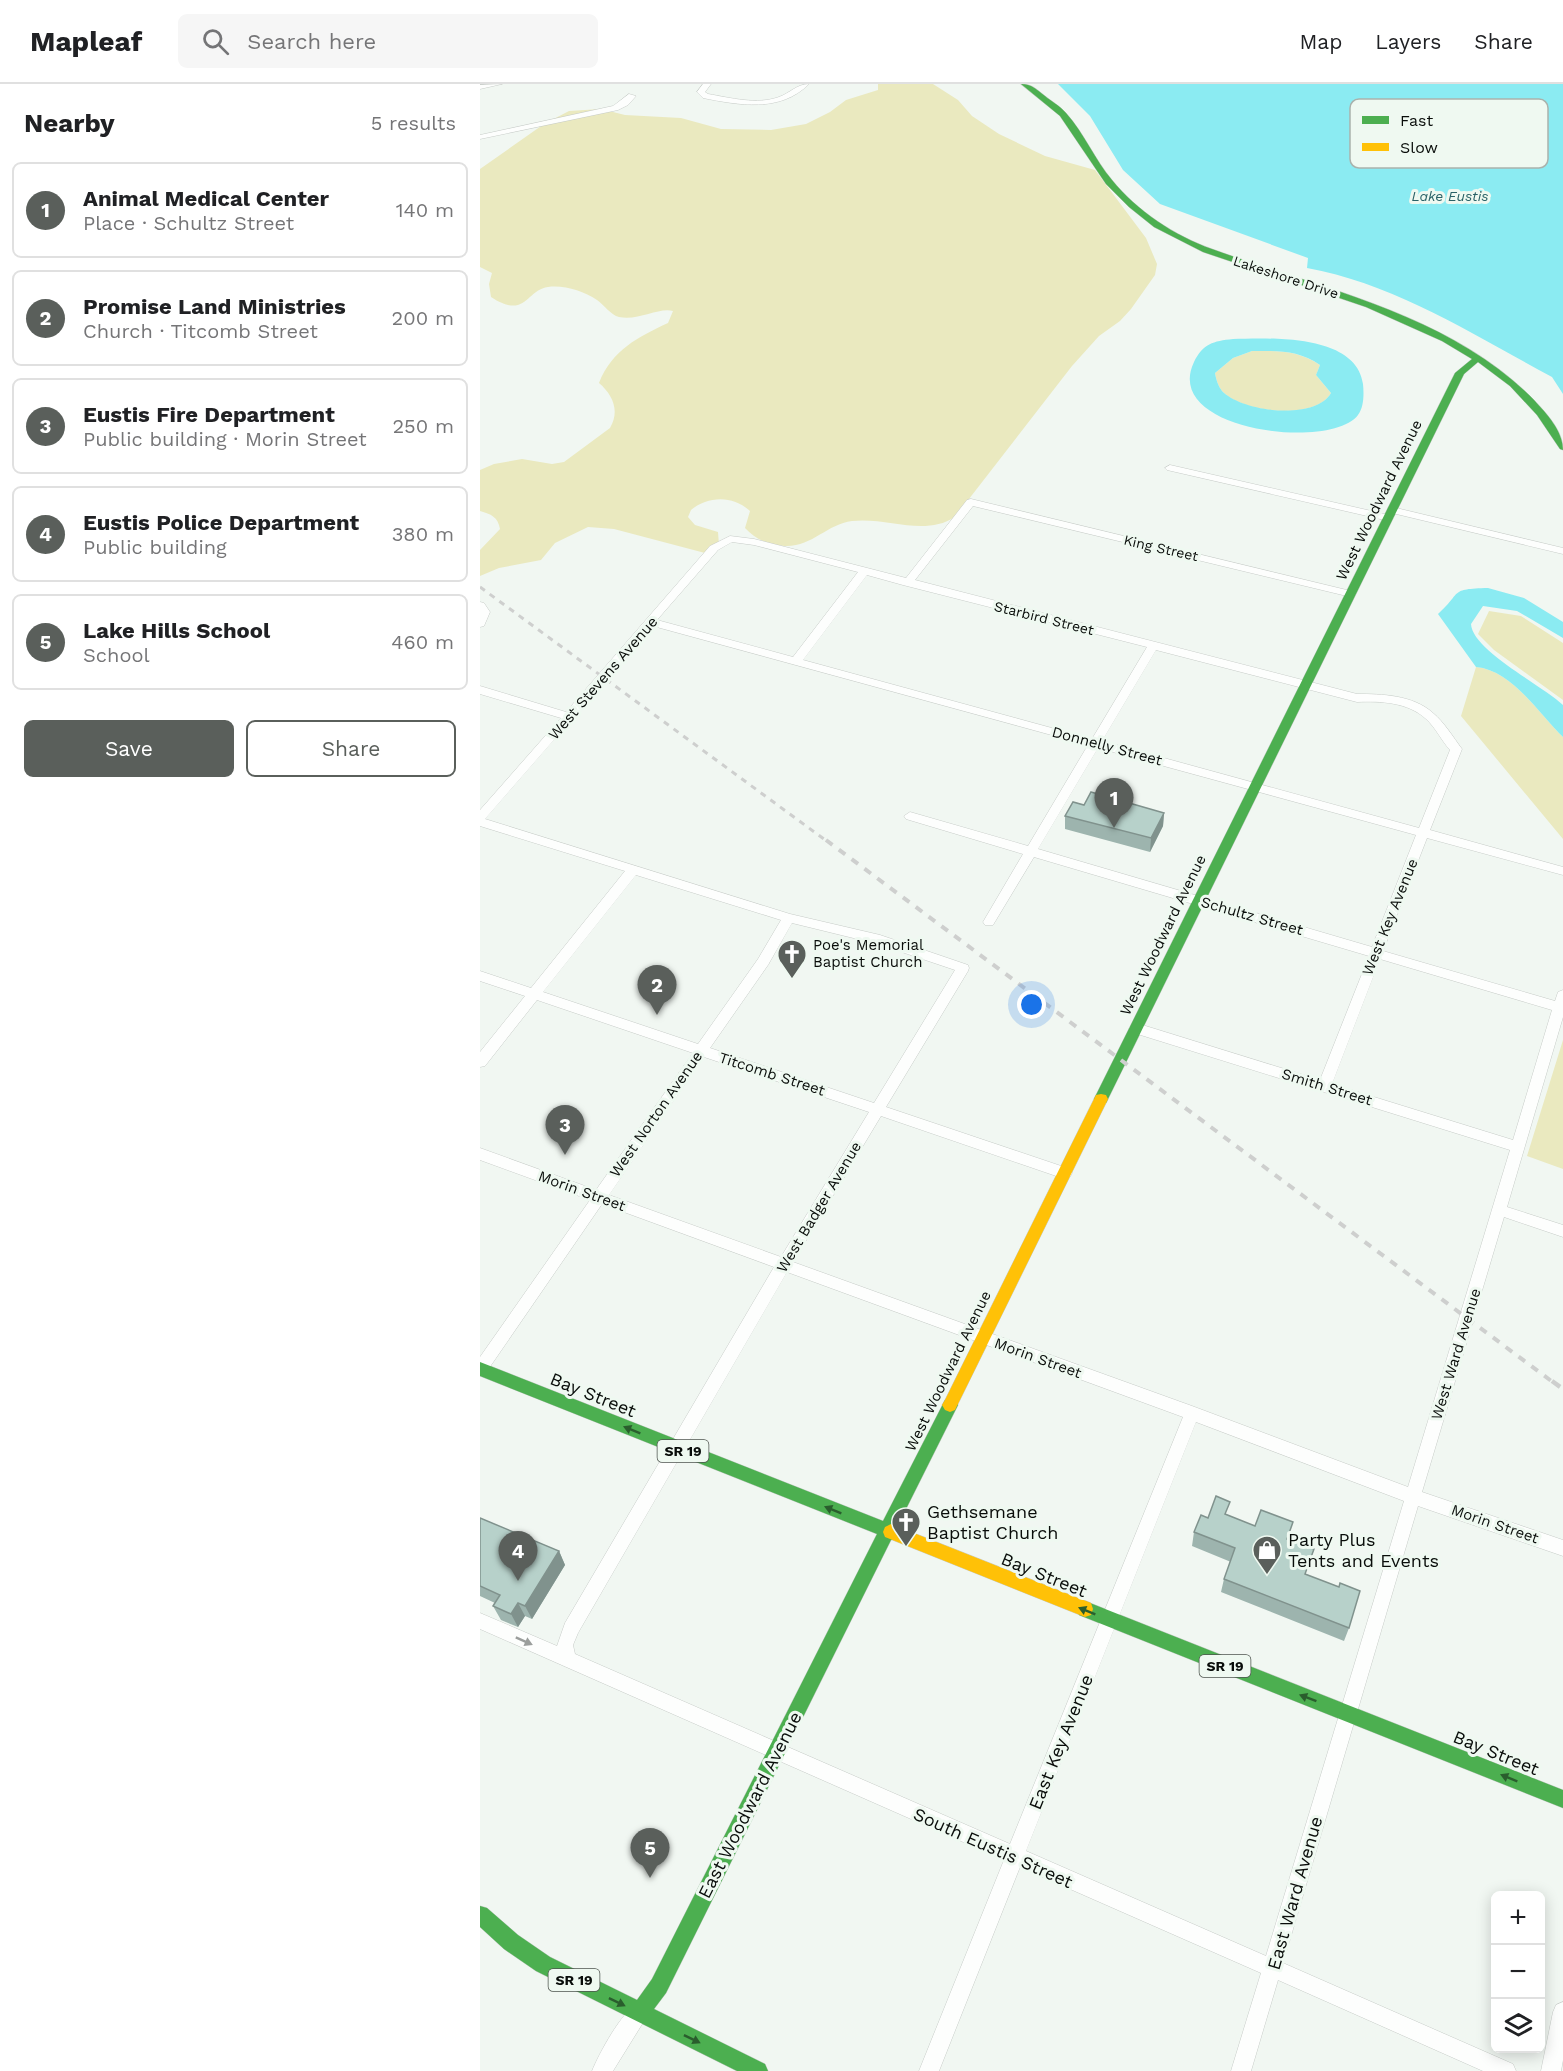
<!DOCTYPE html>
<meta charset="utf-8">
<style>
:root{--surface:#fff;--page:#f6f6f6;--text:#202124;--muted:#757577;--line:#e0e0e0;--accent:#5a5f5b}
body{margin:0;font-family:"Work Sans",sans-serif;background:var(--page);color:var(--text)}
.controls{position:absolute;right:18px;bottom:18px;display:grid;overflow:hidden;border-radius:9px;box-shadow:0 3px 15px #0003}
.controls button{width:54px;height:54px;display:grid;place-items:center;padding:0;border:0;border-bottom:2px solid var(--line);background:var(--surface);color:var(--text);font:30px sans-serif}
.you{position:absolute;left:552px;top:921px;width:21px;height:21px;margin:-15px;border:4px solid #fff;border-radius:50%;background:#1a73e8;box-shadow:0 0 0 9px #1a73e833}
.badge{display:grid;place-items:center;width:39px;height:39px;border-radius:50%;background:var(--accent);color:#fff;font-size:20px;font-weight:700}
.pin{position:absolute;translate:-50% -50px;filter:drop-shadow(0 2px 3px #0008)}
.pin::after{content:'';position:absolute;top:32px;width:21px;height:18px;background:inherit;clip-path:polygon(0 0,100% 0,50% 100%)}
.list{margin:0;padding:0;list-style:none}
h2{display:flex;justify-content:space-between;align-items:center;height:78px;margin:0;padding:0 24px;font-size:26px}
h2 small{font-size:20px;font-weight:400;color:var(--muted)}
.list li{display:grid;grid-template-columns:39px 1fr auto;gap:18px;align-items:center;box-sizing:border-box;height:96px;margin:0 12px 12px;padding:0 12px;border:2px solid var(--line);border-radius:9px}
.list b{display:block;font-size:22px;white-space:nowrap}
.list p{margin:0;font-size:20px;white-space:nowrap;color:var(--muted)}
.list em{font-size:20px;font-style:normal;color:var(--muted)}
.actions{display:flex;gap:12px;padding:18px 24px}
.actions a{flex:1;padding:14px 0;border:2px solid var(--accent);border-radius:9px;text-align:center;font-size:21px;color:var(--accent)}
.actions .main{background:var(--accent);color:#fff}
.icon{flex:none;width:33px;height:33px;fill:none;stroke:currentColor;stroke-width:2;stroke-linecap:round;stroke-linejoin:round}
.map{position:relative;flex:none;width:1083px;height:1987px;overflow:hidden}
header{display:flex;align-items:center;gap:36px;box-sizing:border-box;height:84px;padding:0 30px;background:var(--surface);border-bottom:2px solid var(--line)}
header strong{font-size:28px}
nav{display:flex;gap:33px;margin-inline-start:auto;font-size:21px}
.search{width:420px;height:54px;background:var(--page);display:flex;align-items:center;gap:15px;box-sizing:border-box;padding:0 21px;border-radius:9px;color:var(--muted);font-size:22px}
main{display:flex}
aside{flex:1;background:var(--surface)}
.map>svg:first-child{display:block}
</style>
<header>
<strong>Mapleaf</strong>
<div class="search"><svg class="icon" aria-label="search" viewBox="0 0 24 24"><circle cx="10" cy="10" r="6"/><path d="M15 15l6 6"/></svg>Search here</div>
<nav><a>Map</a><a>Layers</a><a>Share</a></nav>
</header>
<main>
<aside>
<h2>Nearby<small>5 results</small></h2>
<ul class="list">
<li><span class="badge">1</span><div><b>Animal Medical Center</b><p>Place · Schultz Street</p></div><em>140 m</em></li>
<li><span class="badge">2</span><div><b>Promise Land Ministries</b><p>Church · Titcomb Street</p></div><em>200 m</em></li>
<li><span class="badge">3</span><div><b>Eustis Fire Department</b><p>Public building · Morin Street</p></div><em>250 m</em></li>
<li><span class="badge">4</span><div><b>Eustis Police Department</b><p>Public building</p></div><em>380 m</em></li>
<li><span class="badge">5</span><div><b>Lake Hills School</b><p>School</p></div><em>460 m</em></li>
</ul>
<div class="actions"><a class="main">Save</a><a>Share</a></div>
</aside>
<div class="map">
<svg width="1083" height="1987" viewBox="0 0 1083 1987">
<rect width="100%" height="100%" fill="#f1f7f2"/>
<path fill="#eae9bf" d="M398,0H453L478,16L492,32L519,50L565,72L615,86L666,154L677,180L675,191L651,225L640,237L619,252L592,282L475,433C444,453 408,433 372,437C347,440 332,463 305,462C290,462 275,455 265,444L270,427C253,411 228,412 211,426L208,433L215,441L238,448L239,461L225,469L134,445L108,443L75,459L61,476L19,484L0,492V466L20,445C18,433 11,430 0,427V386L14,380L42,375L72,380L84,378L130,344C140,327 133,311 119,299C132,266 158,253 188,239L193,227C179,223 159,237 139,233C131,231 124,221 117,216C103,207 85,201 68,203C46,206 46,236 11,213L9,200L12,189L0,183V85L64,40L89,27L121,25L145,31L201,34L241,45L291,46L326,40L350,28L366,16L398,6Z
M772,267C798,267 817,266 840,281L836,291L851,309C835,337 762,329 742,307C738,302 736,295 735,289L753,274Z
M1009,527L1041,532L1083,559V616L1014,566L998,550Z
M996,583C1032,586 1059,630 1083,653V755L981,632Z
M1083,956V1085L1047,1072Z"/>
<path fill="#8bebf2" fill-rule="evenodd" d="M578,0H1083V310L1072,293C994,251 915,200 827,184L828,174L680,120L643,86L610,32Z
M753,255C791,254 876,250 883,300C884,310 884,323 878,331C851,367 681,347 714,278C723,260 733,257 753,255ZM772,267C798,267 818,266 840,281L836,291L851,309C835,337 762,328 742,307C738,302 736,295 735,289L753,274Z
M1008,504L1044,514L1083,538V554L1037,527L1003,522L991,540C992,566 1063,602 1083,621V653C1059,630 1032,586 996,583L958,530C983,508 968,505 1008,504Z"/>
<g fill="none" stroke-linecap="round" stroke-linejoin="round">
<g stroke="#c7ccc8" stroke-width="1">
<path id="street" d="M22,0L0,5V1Z
M223,0H231L225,8L228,10C251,14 277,21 299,13C310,9 317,0 329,0C300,29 259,21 223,14L217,8Z
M149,10L156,12L148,21L138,26L0,55V51L133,22Z
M690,381L909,431L914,434L909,437L687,386L685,384Z
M491,415L875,508L876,510L871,513L493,422L435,496L877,610C902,610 933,611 953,629C964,638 973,653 982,665L950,746L1083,783V791L947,754L903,867L1075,917L1078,908L1083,906V933L1027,1123L1083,1141V1153L1024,1133L942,1408L1083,1456V1472L938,1422L803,1879L1033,1980L1036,1987H1003L798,1896L771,1987H751L781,1889L540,1783L459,1987H439L524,1776L0,1545V1529L77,1562L85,1539L294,1183L122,1120L5,1290L0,1292V1273L110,1116L0,1076V1064L116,1106L213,969L57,916L5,982L0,983V968L45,912L0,897V887L51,904L145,787L0,742V726L81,634L0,610V602L86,628L230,462L250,452L274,455L426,494L487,416ZM252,458L274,461L378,488L313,573L177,536L238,466ZM387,491L423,501L667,563L612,655L323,576ZM173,542L608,661L548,762L430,728L424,732L426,735L543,770L503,838L505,841H513L554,773L889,872L840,996L656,939L649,944L651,948L1030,1066L928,1403L712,1322L313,1178L401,1032L585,1095L590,1093L592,1089L590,1085L406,1023L488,887L489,884L488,881L400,851L310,830L5,735ZM676,566L877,618C900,617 928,618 946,635C956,644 961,656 970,666L939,744L622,657ZM618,664L936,751L892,863L558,765ZM156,791L301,836L278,875L218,960L63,908ZM312,839L398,860L475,886L394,1019L230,964L288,881ZM900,875L1072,926L1033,1056L852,1000ZM224,973L389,1028L301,1173L129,1111ZM307,1188L703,1333L530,1760L95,1570L93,1561L98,1549ZM716,1338L924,1417L786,1872L546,1767Z
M912,423L1083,464V470L908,428V424Z
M0,518L4,519L10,528L4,542L0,543Z
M1083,1918V1976L1081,1987H1061L1073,1928L1076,1921Z
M159,1919L166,1922L169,1929L133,1987H112C119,1970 142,1926 159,1919Z"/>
</g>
<g stroke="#c7ccc8" stroke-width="1">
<path id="fast" d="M541,0C552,0 556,5 565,12C571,17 580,22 586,29C604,49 615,76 632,96C657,127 695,152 732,165C842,205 970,230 1054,316C1067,330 1083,347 1083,366L1080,365L1057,331L1030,302L998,278L984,290L628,1015L626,1019H616L614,1015L975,289L992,275L962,257L886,223L723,168L674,143L649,123L626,100L580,32Z
M0,1278L403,1437L465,1316L470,1314L475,1316L478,1321L417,1443L419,1448L417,1453L411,1456L186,1909L174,1925L285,1980L288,1987H257L56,1887L24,1865L0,1843V1822L7,1824L38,1851L70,1873L157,1916L172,1895L397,1450L0,1292Z
M605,1517L1083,1706V1724L599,1531L597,1525L599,1519Z"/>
</g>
<g stroke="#c7ccc8" stroke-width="1">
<path id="slow" d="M621,1010L626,1011L628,1015L475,1326L470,1328L465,1326L462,1321L465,1316L614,1015L616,1011Z
M411,1440L611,1519L613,1525L611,1531L605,1533L405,1453L403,1448L405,1443Z"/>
</g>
<use href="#street" fill="#fdfefd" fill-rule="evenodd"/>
<use href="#fast" fill="#4caf50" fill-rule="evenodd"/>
<use href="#slow" fill="#ffc107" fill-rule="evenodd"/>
<path stroke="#cecfce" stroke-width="3" stroke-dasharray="6 6" stroke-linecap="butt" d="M0,503L348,758"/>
<path stroke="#cecfce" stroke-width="4" stroke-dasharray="8 8" stroke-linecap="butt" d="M346,756L1074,1299"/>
<path stroke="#cecfce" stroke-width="4.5" stroke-dasharray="10 10" stroke-linecap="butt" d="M1072,1297L1083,1305"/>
</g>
<path fill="#9db4ae" d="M604,721L684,729L683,742L670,768L585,745V732Z
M747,1431L808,1455L826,1490L869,1544L864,1557L741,1508L744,1495L751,1478L712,1462L714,1448L728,1434Z
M0,1434L79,1467L85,1481L52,1535L45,1532L38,1543L21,1536L13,1522L15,1519L0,1512Z"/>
<path fill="#80928d" d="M684,729L683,742L670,768L671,754Z
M79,1467L85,1481L52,1535L45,1522Z
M38,1519L45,1532L38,1543L31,1530Z"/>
<path fill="#b7d1ca" stroke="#80928d" stroke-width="1.5" d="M611,708L684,729L671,754L585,732L593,718L604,721Z
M736,1412L750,1418L745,1430L775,1442L781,1426L813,1438L807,1455L834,1465L825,1490L859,1503L860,1499L880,1507L869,1544L744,1495L755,1464L714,1448L721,1431L728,1434Z
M0,1434L79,1467L45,1522L38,1519L31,1530L13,1522L20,1511L0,1502Z"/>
<defs><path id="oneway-solid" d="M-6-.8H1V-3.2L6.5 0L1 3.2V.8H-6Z" transform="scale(1.5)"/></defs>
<g fill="#2a5e2d">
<use href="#oneway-solid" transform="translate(152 1346) rotate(-158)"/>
<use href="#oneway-solid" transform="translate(353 1426) rotate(-158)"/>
<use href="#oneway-solid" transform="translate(607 1527) rotate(-158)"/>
<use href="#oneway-solid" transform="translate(828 1614) rotate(-159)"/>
<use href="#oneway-solid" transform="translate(1029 1694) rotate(-158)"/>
<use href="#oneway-solid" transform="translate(137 1918) rotate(26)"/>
<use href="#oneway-solid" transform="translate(212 1955) rotate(26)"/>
</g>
<use fill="#9b9e9c" href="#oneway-solid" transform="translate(44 1557) rotate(24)"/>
<defs>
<g id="church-pin" transform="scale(1.5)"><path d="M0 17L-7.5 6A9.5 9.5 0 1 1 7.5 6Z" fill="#5a5f5b" stroke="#eff9f1"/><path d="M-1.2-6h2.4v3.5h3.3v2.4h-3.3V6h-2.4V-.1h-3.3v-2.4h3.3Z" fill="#fff"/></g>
<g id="shop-pin" transform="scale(1.5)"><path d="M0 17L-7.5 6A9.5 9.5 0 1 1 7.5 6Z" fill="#5a5f5b" stroke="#eff9f1"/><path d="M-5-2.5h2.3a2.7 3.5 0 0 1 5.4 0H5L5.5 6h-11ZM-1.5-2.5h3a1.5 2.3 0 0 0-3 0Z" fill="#fff"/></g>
</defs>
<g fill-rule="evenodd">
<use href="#church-pin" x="312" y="870"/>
<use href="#church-pin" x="426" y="1438"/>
<use href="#shop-pin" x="787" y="1466"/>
</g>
<g text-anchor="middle" stroke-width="6" stroke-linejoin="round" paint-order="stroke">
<g font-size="14" font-style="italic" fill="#296166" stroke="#eff9f1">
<text x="970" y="117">Lake Eustis</text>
</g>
<g font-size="14" fill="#090d0a" stroke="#eff9f1">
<text transform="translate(806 193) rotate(18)" y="5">Lakeshore Drive</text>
<text transform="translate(681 464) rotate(13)" y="5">King Street</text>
<text transform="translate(564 534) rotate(14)" y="5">Starbird Street</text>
</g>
<g fill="#eff9f1" stroke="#4e544f" stroke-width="1.5">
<rect x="177.5" y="1356" width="51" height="22" rx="4.5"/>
<rect x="719.5" y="1571" width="51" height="22" rx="4.5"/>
<rect x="68.5" y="1885" width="51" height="22" rx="4.5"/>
</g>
<g font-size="14" font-weight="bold" fill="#090d0a">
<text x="203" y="1372">SR 19</text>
<text x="745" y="1587">SR 19</text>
<text x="94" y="1901">SR 19</text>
</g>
<g font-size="15" fill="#090d0a" stroke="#eff9f1">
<text transform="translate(899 416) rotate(-64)" y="5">West Woodward Avenue</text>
<text transform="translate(123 594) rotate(-49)" y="5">West Stevens Avenue</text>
<text transform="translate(627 662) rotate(15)" y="5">Donnelly Street</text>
<text transform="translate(772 832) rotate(16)" y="5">Schultz Street</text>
<text transform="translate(910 833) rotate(-68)" y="5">West Key Avenue</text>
<text transform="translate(683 851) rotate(-64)" y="5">West Woodward Avenue</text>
<text transform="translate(292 990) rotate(18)" y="5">Titcomb Street</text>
<text transform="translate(847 1003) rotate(17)" y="5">Smith Street</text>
<text transform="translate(176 1030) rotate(-55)" y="5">West Norton Avenue</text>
<text transform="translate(102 1107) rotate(20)" y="5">Morin Street</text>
<text transform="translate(339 1123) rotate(-59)" y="5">West Badger Avenue</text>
<text transform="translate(976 1270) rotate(-73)" y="5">West Ward Avenue</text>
<text transform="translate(558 1274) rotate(20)" y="5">Morin Street</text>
<text transform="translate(468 1287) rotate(-64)" y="5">West Woodward Avenue</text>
<text transform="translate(1015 1440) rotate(19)" y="5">Morin Street</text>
</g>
<g font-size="15" fill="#090d0a" stroke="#eff9f1" text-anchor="start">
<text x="333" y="866">Poe's Memorial<tspan x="333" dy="17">Baptist Church</tspan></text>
</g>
<g font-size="18" fill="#090d0a" stroke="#eff9f1">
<text transform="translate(113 1311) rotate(22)" y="6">Bay Street</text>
<text transform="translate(564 1491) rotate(22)" y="6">Bay Street</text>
<text transform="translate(581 1658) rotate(-68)" y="6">East Key Avenue</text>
<text transform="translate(1016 1669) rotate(22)" y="6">Bay Street</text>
<text transform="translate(270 1721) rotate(-63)" y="6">East Woodward Avenue</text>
<text transform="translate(513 1764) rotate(24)" y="6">South Eustis Street</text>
<text transform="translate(815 1809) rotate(-74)" y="6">East Ward Avenue</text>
</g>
<g font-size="18" fill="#090d0a" stroke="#eff9f1" text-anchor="start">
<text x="447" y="1434">Gethsemane<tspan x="447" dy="21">Baptist Church</tspan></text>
<text x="808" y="1462">Party Plus<tspan x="808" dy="21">Tents and Events</tspan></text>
</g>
</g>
<rect x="870" y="15" width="198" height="69" rx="9" fill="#eff9f1" stroke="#aab2ac" stroke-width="1.5"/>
<rect x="882" y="32" width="27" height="8" fill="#4caf50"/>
<rect x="882" y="59" width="27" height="8" fill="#ffc107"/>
<g font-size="16" fill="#090d0a">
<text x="920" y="42">Fast</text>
<text x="920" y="69">Slow</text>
</g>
</svg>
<div class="controls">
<button>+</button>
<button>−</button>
<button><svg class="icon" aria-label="layers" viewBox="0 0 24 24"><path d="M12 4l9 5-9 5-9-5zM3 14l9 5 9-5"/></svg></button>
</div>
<div class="you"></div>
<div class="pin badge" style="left:634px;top:744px">1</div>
<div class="pin badge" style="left:177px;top:931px">2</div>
<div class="pin badge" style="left:85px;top:1071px">3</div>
<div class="pin badge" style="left:38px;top:1497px">4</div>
<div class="pin badge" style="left:170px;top:1794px">5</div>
</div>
</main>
